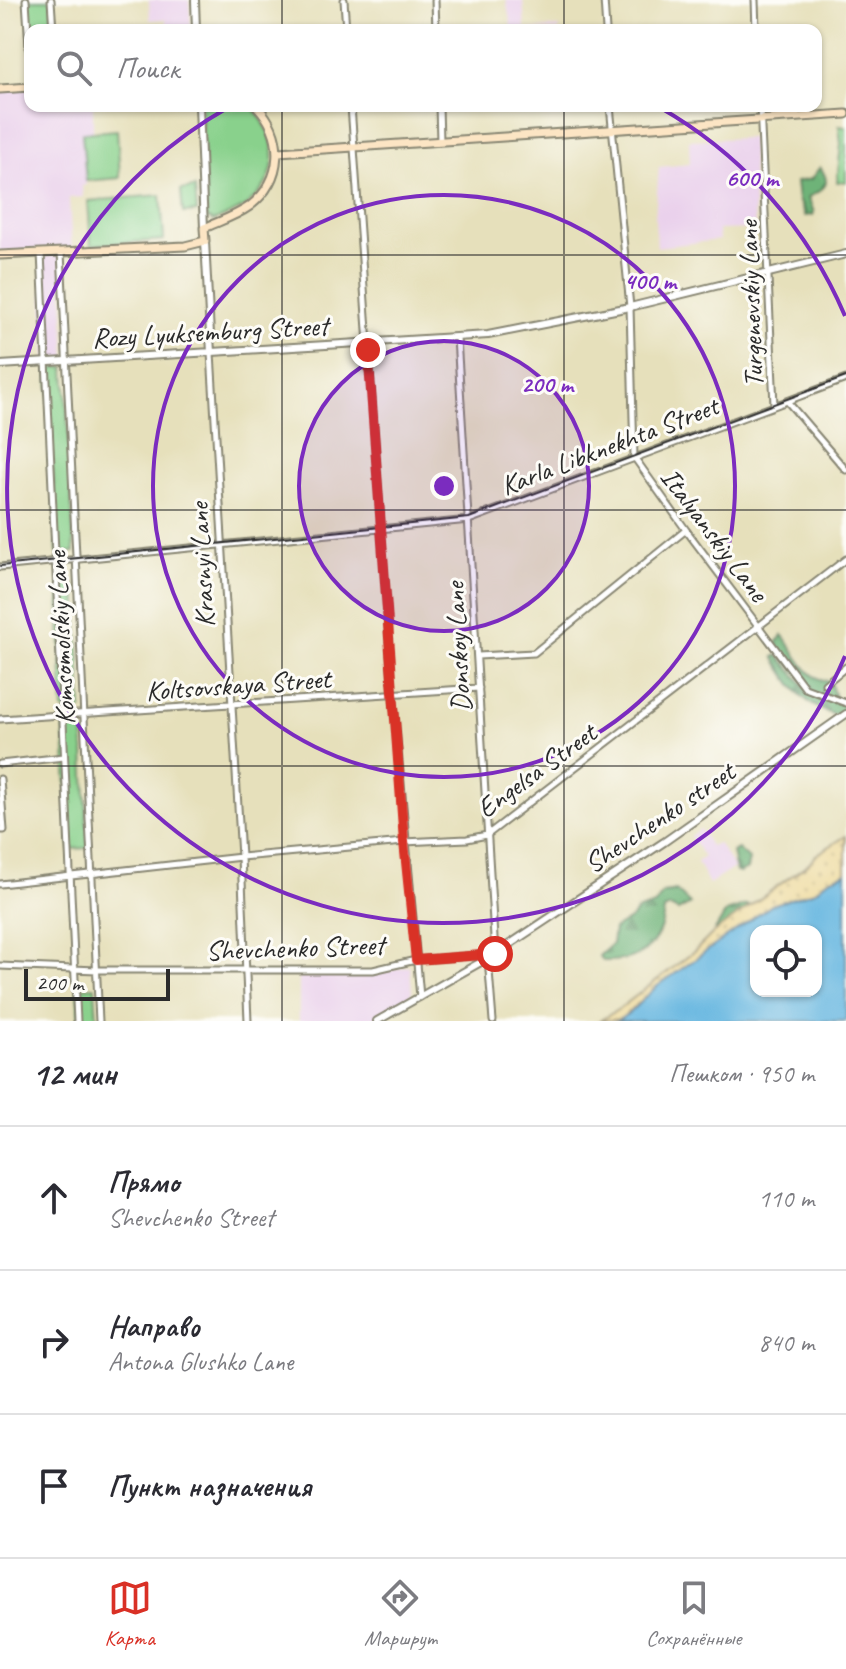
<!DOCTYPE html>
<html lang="ru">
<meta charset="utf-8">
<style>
:root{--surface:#fff;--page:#f7f7f7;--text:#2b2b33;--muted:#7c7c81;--line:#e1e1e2;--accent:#d93025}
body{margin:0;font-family:Caveat,sans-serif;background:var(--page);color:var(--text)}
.controls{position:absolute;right:24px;bottom:24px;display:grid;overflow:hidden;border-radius:16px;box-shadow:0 2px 6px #0004}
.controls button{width:72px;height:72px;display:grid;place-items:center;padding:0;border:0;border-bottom:2px solid var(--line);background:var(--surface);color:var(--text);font:40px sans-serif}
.scale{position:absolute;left:24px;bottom:20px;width:146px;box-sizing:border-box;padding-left:8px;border:4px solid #2b2b2b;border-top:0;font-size:22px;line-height:28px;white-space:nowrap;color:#2b2b2b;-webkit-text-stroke:6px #fdfcf7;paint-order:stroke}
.stop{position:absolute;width:24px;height:24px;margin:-18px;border:6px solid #d93025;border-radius:50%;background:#fff}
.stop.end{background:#d93025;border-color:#fff;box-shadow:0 2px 8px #0008}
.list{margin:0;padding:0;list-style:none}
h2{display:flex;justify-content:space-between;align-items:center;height:104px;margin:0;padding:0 32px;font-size:34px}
h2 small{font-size:26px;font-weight:400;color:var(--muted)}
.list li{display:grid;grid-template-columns:52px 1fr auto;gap:24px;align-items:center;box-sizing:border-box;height:144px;padding:0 32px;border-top:2px solid var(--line)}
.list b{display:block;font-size:30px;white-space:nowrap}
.list p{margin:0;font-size:26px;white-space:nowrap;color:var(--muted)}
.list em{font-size:26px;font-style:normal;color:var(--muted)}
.icon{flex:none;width:44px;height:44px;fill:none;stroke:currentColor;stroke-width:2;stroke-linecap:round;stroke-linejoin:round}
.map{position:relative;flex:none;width:846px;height:1021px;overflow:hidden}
.search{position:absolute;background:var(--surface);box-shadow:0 2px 6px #0004;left:24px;right:24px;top:24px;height:88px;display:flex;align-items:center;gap:20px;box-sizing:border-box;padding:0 28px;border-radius:16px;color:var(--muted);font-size:30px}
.sheet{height:536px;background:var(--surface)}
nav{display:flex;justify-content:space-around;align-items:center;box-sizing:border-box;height:112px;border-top:2px solid var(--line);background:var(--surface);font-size:22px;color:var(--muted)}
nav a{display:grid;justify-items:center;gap:4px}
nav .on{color:var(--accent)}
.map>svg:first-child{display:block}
</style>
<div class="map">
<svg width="846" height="1021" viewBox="0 0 846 1021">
<defs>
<pattern id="forest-firs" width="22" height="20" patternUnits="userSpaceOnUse" patternTransform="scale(2)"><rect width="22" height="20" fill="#6eb378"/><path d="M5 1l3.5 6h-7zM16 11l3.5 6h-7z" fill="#5b9263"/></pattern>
<pattern id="sand-dots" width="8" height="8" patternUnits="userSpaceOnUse" patternTransform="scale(2)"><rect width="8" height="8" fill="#eeda9e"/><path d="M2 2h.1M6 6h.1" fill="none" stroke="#cb8" stroke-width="1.8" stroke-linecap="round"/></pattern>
</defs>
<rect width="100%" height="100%" fill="#fdfcf7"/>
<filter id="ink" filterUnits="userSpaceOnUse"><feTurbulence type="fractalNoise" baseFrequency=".0125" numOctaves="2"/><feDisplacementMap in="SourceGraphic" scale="16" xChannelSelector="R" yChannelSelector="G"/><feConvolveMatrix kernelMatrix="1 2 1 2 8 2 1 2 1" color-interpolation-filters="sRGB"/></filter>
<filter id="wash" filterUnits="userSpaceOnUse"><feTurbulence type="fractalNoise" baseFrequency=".006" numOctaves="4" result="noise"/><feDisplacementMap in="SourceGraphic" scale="32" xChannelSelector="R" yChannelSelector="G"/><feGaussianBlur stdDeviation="1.8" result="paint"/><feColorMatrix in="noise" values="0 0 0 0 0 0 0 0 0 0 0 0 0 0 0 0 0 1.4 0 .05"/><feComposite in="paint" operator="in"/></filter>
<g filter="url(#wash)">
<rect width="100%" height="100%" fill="#e6e0bb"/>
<path fill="#ead1ec" d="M149,0H189L191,30H167L166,19L150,20Z
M506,0H523L525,30L559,27V30H508L511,26Z
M30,87V106H93V132L82,133L86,185L82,186L83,197L69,198L72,252H61L66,361L46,362L41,254L0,255V89Z
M751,138L755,229L718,230L719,240L657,247L655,219L659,167L690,164L689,140Z
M700,829L710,846L718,843L734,868L709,884L697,862L704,857L690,836Z
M410,966L412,991L407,1001L370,1021H299V973L374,974Z"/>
<path fill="url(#forest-firs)" stroke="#4c6f52" stroke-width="2" d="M820,167C834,187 821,189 808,198L814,212L813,215L805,216L798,200L796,182L811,179Z
M782,635C797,651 806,681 830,681L835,697L845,706L843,712L835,715C801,704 792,685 774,657L778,655L804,685L812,688L783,656L777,643Z
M738,849L749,859L747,869L740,873L736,872L732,852Z
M676,891L690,904L678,911L670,907L664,910C661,947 638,962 603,961L599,956L612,944L614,929L632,918L636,911L655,905L663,893Z
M746,905L750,907L717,931L715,930L726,912Z"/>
<path fill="url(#sand-dots)" stroke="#8c8264" stroke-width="2" d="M846,836V873L829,879L815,891L772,905L652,991L621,1019L599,1021L619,1009L695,951L712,934L809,863L816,855Z"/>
<path fill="#89d18c" stroke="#5a7e5c" stroke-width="2" d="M26,0H51L53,30H30Z
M201,106H251C280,138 283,176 247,205C238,212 224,217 213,221L207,218Z
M839,126L846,127V182H837L841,144Z
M117,130L120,178L86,181L82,133Z
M195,188L197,212L183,213L181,190Z
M161,195L164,240L91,245L88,201Z
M65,367L74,552L57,553L48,368Z
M67,580L76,586L82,710H63L59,584Z
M83,725L88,848L70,849L64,726Z
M95,987L97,1021H79L77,988Z"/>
<path fill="#65b6e0" stroke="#487086" stroke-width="2" fill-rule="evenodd" d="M846,873V1021H617L629,1013L656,987L772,905L815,891L829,879ZM756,931H816V991H756Z"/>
</g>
<g filter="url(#ink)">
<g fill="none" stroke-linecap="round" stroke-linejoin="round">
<g stroke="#888673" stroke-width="9">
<path id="minor" d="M26,0L30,63
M51,0L53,30
M344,0L346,30
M435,0L436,30
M604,0L606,30
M755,0L756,30
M351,106L393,694L420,997
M439,106L440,141
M610,106L630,307L634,457L686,530L805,688L846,703
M760,106L774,405
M61,252L99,1021
M41,253L77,1021
M211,353L241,857L248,1021
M787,401L846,470
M0,567L469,520L846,379
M478,656L534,653L686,530
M825,684L846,667
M0,719L479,688
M0,764L64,757
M0,779L4,830H0
M0,884L241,857L404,842L467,839L487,835L846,559
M488,958L493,1021
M0,966L97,970H373L416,960L495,954L457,338"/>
</g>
<g stroke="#888673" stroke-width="10">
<path id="tertiary" d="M195,0L196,30
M199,106L204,228
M205,241L211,353
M0,365L488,335L630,307L846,254
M377,1021L495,954L664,842L846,714"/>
</g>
<g stroke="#888673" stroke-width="11">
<path id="secondary" d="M0,89L30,87
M279,152L846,114
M0,255L185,246L205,241L204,228C220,221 236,216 250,206C284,179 285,136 257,106"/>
</g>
<use href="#minor" stroke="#fff" stroke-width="5"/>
<use href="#tertiary" stroke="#fff" stroke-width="6"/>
<use href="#secondary" stroke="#fce5c4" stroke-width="7"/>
<path stroke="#2b2b2b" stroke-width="2" d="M0,566L469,518L846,377"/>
</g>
</g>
<g fill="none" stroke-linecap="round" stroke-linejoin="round" filter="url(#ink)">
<path stroke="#d93025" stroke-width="10" d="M368,350L404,842L416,960L495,954"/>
</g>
<path fill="none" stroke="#2b2b2b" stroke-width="2" stroke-opacity="0.55" d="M282,0V30M564,0V30M282,106V1021M564,106V1021M0,255H846M0,510H846M0,766H846"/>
<circle cx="444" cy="486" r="145" fill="#7b2cbf" fill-opacity=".12"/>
<g fill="none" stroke="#7b2cbf" stroke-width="4">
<circle cx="444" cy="486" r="145"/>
<circle cx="444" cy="486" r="291"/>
<path d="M845 656A436 436 0 1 1 229 107M659 107A436 436 0 0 1 845 316"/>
</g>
<g text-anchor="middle" stroke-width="6" stroke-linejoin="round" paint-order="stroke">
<g font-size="28" fill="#2b2b2b" stroke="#fdfcf7">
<text transform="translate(750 304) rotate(-92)" y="10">Turgenevskiy Lane</text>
<text transform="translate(210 331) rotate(-3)" y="10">Rozy Lyuksemburg Street</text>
<text transform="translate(609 445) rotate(-21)" y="10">Karla Libknekhta Street</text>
<text transform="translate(715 534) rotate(53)" y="10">Italyanskiy Lane</text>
<text transform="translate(201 565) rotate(-93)" y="10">Krasnyi Lane</text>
<text transform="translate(60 638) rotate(-93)" y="10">Komsomolskiy Lane</text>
<text transform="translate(457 647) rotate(-93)" y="10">Donskoy Lane</text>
<text transform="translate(238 684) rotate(-4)" y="10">Koltsovskaya Street</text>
<text transform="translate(536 770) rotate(-36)" y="10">Engelsa Street</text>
<text transform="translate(659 817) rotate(-34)" y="10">Shevchenko street</text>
<text transform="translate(295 947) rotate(-2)" y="10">Shevchenko Street</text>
</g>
</g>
<circle cx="444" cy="486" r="12" fill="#7b2cbf" stroke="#fdfcf7" stroke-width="4"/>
<g font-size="24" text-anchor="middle" font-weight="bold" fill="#7b2cbf" stroke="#fdfcf7" stroke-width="6" stroke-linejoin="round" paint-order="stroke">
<text x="752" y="186">600 m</text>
<text x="650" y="289">400 m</text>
<text x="547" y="392">200 m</text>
</g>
</svg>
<div class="controls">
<button><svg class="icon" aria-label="locate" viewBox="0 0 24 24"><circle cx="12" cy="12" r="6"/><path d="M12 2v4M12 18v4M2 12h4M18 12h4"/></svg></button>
</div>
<div class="scale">200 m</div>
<div class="stop" style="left:495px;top:954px"></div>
<div class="stop end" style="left:368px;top:350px"></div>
<div class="search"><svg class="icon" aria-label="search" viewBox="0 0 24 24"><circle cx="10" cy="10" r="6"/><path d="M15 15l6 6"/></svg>Поиск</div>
</div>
<section class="sheet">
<h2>12 мин<small>Пешком · 950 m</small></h2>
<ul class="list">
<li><svg class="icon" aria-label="ahead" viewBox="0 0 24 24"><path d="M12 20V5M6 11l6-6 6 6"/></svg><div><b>Прямо</b><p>Shevchenko Street</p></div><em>110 m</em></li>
<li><svg class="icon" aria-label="right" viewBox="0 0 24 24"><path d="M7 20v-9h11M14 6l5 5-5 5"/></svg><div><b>Направо</b><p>Antona Glushko Lane</p></div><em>840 m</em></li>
<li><svg class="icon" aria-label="arrive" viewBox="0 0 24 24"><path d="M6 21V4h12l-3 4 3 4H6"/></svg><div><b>Пункт назначения</b></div></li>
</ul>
</section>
<nav>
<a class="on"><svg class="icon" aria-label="map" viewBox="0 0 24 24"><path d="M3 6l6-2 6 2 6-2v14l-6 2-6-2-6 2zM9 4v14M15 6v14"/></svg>Карта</a>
<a><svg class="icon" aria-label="directions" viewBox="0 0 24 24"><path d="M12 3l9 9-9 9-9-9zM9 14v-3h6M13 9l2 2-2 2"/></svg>Маршрут</a>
<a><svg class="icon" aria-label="saved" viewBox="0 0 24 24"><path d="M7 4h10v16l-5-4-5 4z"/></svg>Сохранённые</a>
</nav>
